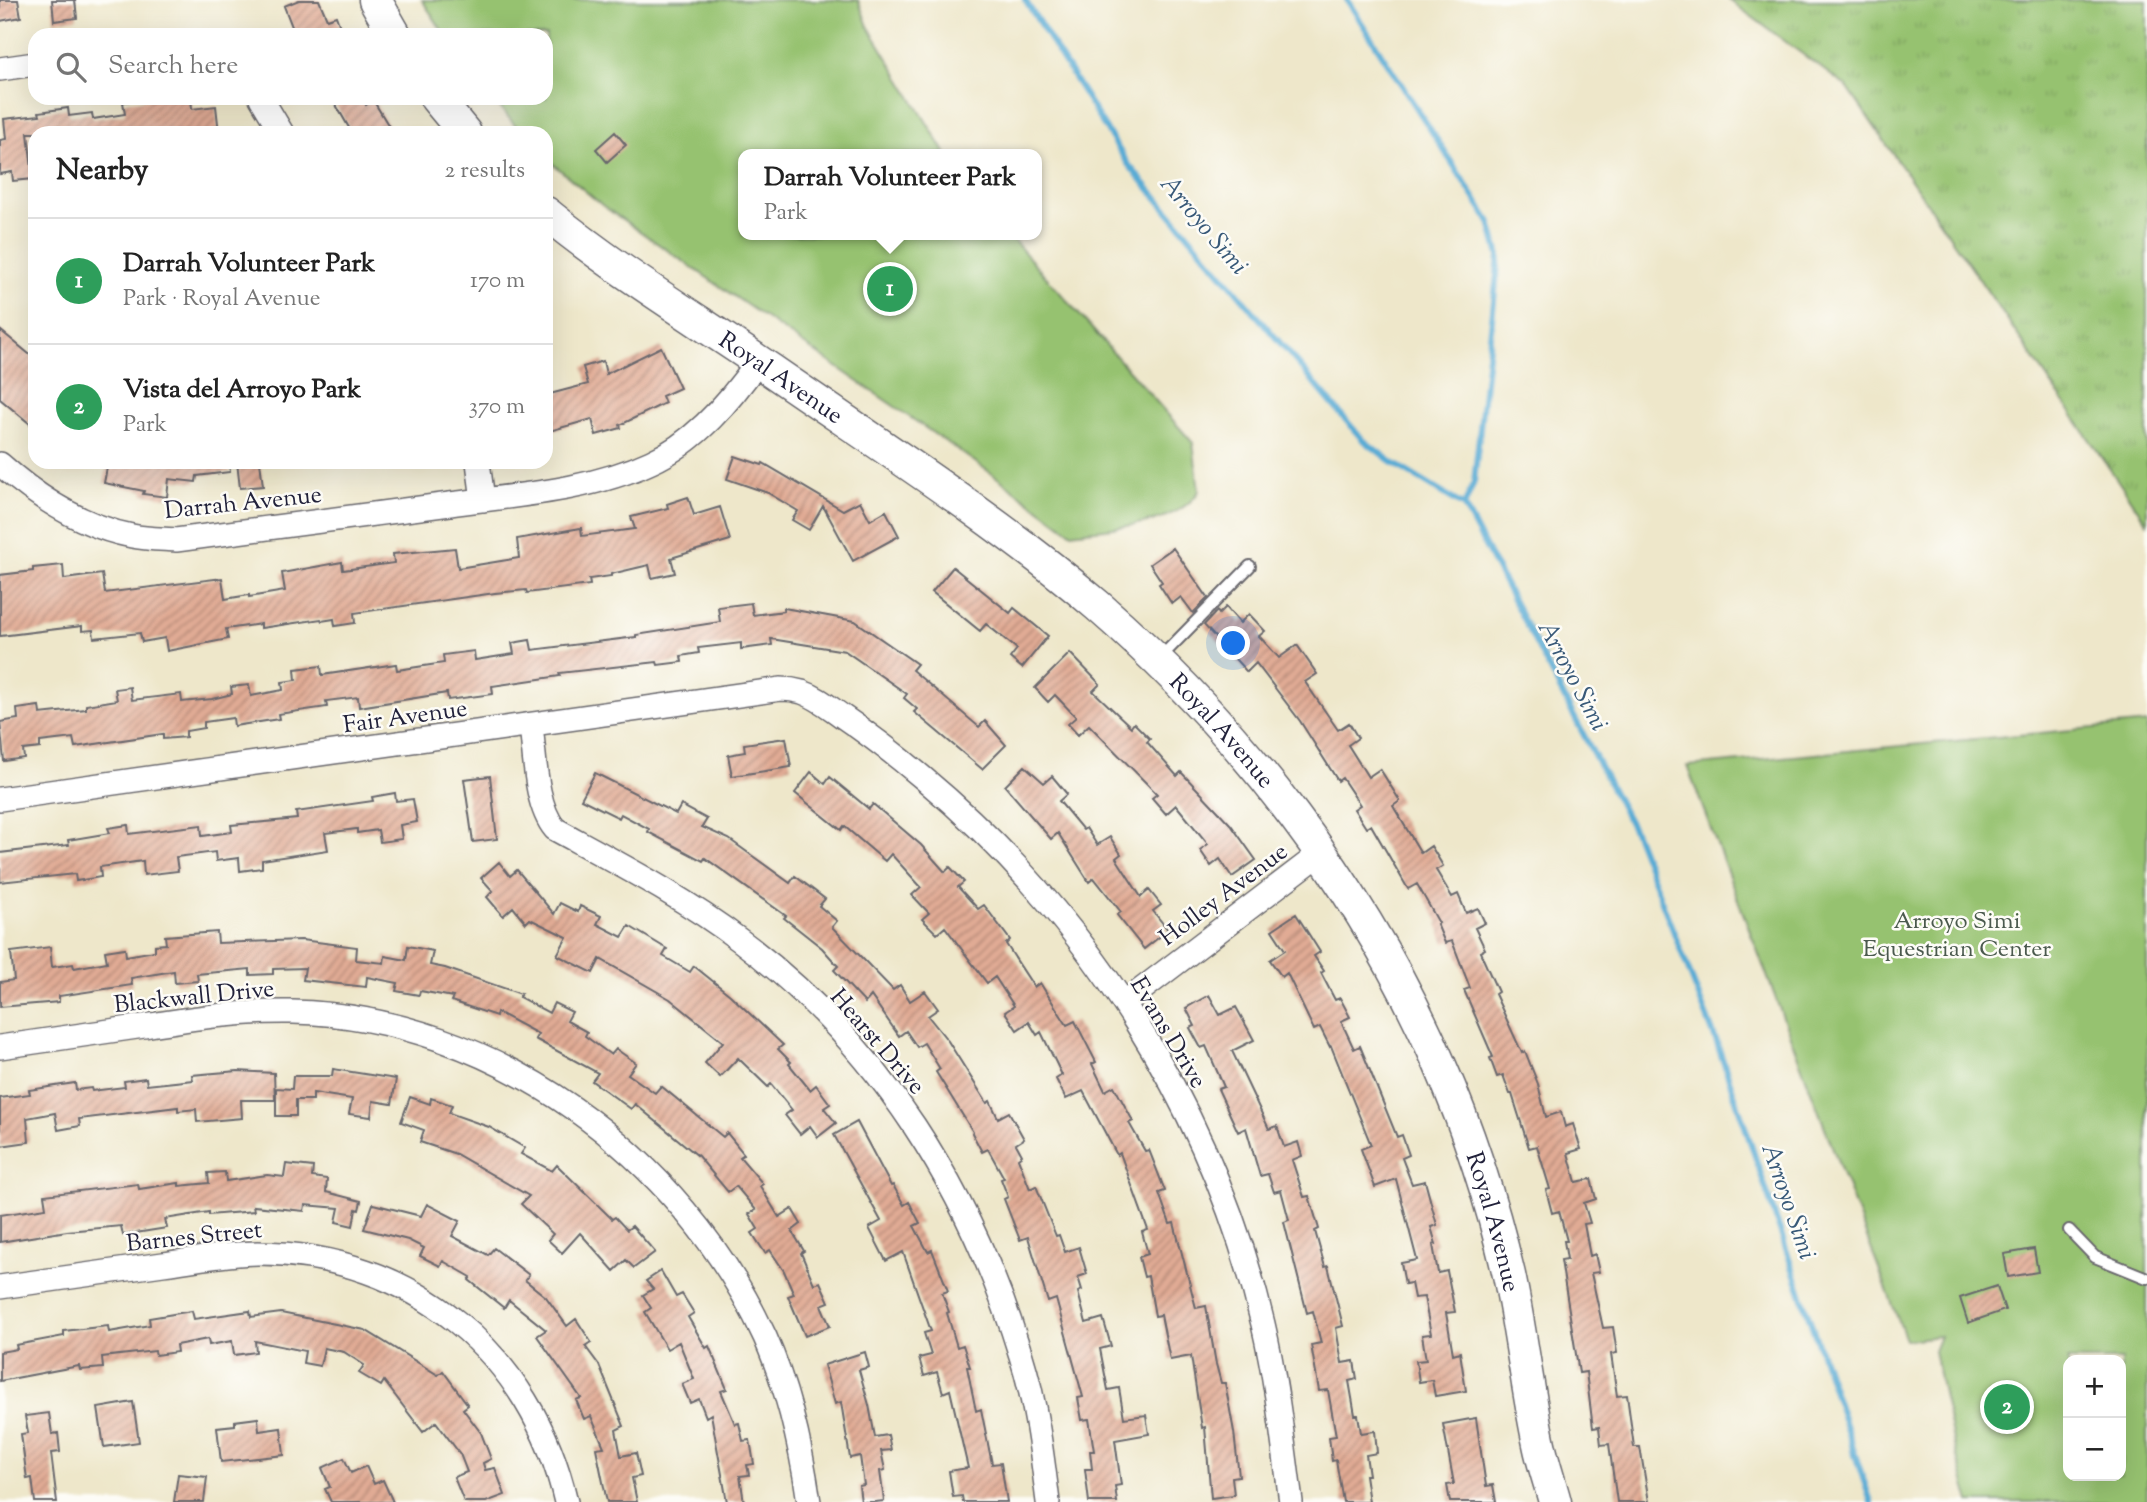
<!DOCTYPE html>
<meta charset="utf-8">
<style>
:root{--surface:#fff;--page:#f6f6f6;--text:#222;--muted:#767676;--line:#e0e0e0;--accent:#0b8043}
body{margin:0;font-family:"Sorts Mill Goudy",serif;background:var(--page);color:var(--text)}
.controls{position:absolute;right:21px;bottom:21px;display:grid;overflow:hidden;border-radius:14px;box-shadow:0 7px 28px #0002}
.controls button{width:63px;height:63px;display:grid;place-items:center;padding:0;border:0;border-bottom:2px solid var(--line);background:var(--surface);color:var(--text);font:35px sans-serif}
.you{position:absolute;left:1234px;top:644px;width:24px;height:24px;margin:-18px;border:5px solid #fff;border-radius:50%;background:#1a73e8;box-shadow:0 0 0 10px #1a73e833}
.badge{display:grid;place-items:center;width:46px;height:46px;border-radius:50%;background:var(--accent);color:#fff;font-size:23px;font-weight:700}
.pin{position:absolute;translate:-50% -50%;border:4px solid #fff;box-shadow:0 2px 7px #0006}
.popup{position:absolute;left:738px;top:149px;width:304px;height:91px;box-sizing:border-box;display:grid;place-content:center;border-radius:14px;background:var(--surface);filter:drop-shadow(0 2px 5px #0005);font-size:23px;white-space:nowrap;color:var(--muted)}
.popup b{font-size:26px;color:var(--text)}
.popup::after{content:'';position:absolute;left:50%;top:100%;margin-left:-14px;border:14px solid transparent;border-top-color:var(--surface)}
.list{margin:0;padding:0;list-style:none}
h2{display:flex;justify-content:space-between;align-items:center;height:91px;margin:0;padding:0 28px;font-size:30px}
h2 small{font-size:23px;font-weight:400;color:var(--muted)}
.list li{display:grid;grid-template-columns:46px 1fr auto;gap:21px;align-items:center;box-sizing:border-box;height:126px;padding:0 28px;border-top:2px solid var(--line)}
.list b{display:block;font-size:26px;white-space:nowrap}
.list p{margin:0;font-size:23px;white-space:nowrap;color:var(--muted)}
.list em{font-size:23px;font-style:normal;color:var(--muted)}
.icon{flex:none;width:38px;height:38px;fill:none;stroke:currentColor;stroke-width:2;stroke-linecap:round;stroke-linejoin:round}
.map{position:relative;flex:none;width:2147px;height:1502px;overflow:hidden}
.search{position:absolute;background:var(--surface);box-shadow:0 7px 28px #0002;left:28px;top:28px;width:525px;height:77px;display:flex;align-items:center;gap:18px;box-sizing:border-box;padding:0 24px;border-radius:21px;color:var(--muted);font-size:26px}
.panel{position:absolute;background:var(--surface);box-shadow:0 7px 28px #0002;left:28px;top:126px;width:525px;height:343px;border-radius:21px}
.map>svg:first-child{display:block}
</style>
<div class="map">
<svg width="2147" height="1502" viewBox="0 0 2147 1502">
<defs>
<pattern id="grass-tufts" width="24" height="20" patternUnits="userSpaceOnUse" patternTransform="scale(1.75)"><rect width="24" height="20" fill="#96c270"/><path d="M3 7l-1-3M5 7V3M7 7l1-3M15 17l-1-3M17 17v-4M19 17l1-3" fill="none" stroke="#81a662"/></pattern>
<pattern id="building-hatch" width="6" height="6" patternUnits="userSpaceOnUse" patternTransform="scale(1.75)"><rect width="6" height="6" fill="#e1ab94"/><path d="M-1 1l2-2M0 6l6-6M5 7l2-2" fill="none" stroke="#b68b7a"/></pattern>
</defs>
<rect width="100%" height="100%" fill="#fdfcf7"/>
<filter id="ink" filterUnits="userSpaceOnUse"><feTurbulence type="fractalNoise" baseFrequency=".0143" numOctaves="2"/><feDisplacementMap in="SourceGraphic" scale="14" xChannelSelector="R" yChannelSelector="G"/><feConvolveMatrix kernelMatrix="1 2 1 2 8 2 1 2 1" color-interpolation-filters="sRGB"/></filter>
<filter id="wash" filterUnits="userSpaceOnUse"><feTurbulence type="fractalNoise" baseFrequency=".00686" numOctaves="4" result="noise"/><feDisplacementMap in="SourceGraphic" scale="28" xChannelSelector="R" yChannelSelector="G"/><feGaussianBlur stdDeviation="1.57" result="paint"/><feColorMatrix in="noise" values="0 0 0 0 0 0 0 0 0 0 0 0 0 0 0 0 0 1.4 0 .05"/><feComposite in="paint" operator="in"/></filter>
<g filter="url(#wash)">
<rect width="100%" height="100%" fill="#eee7ca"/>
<path fill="url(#grass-tufts)" stroke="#5c7256" stroke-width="2" d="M1729,0H2147V523L1847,87Z"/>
<path fill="#96c270" stroke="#5c7256" stroke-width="2" fill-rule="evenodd" d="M422,0H858L868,26L946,154H743V235H1009L1193,443L1199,491C1177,527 1111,527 1072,533L991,473L603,206L546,158V133H522L492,98H546V35H445Z
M2147,723V1502H1970L1956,1454L1934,1351L1940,1336L1906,1340L1687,766ZM2068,1360H2121V1476H2068Z"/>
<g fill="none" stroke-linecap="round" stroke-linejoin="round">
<path stroke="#58abd4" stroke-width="6" d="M1025,0L1128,164L1362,439L1393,463L1464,506L1635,833L1717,1043L1871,1502
M1347,0L1490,222L1499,256L1474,482L1464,506"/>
</g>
<g id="blocks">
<path fill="url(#building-hatch)" d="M0,0H18L21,17L0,21Z
M52,0H75L77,18L54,21Z
M299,0H319L327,19L336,16L343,35H290L294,32L284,6Z
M155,98H191L192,109L216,106L219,133H28L33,179L13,181L12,172L0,174V140L6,139L4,119L40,115L39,112L68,108L69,116L92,113L93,119L125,114L123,102Z
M332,98H362L366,105L373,100L393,133H352Z
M615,132L626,145L607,162L596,149Z
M0,330L35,359V428L0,399Z
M661,347L680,388L662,396L665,403L620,425L621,428L596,435L592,419L546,432V395L588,384L583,367L603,361L606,374Z
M735,456L762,465L763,463L843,510L860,501L870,520L886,511L899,536L853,561L823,506L809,530L792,520L798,511L768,493L727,479Z
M108,462H229L230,472L197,476L196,482L169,479L167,497L143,494L144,491L104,483Z
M237,462H260L263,486L240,488Z
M688,497L694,515L720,507L730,540L671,558L675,573L652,578L649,565L611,574V576L589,579L590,585L527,593L526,590L495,593L354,613L355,623L335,626L334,619L322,621L321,619L261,628V624L226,629L228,639L167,651L165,638L142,642L140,633L94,638L93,630L82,631V626L0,636V575L33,571V568L63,565L64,579L102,574L105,593L222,578L225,599L249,595V597L285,591L282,573L342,562L343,570L394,563L393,554L455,548L458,568L519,558L517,539L581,528L582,536L635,529L631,517L668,508L667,504Z
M1173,548L1208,598L1193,613L1181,597L1172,604L1159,584L1162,582L1150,564Z
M953,567L1010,613L1014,608L1048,636L1022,668L1010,658L1017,649L986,624L980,631L932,592Z
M751,603L753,615L784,611V608L855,621L917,664L912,670L979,727L985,721L1006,745L982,769L914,712L917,709L904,698L907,694L845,651L771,639L772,645L741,649V643L698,648L699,653L681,656L682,662L658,665L657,662L559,673L560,676L492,686L493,694L448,700L447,693L359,707L358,697L326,701L327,707L278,714L279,719L234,726L233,718L204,722V728L186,731V737L163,739V734L75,747L73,738L40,742V748L23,750L24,758L4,761L0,722L18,719L17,709L39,706L40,714L86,709V705L117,700L115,689L130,687L132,700L181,694L182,702L212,699L232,694L231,687L249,685L251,696L283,690L282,682L296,680L295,669L321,666L322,675L396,664L397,670L444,663L443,655L474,651L475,660L514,654L512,643L530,640L532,650L636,637V635L720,622L718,607Z
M1226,607L1240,623L1249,614L1265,631L1259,636L1279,658L1297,645L1317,674L1305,682L1338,730L1349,723L1358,738L1348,745L1368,777L1380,769L1400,801L1393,806L1421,853L1431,846L1443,866L1436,870L1452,897L1458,894L1466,913L1478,908L1485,923L1475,928L1485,949L1480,952L1498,992L1495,994L1522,1053L1525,1051L1538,1084L1546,1117L1561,1112L1565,1127L1573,1124L1581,1149L1568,1153L1576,1182L1591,1179L1596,1199L1584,1203L1590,1223L1584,1224L1590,1256L1595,1254L1599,1272L1591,1273L1603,1328L1613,1327L1617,1353L1611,1354L1617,1396L1627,1395L1634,1447H1640L1649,1502H1617L1609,1444L1601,1445L1599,1427L1593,1428L1586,1372L1579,1373L1561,1260L1567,1259L1564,1241H1567L1559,1211L1552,1213L1546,1190L1550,1189L1537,1146L1529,1148L1512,1094H1510L1503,1075L1497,1077L1490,1058L1493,1057L1464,990L1470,988L1452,941L1445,943L1437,924L1439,923L1417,884L1408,889L1371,825L1366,828L1354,809L1360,805L1342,778L1338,781L1300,721L1256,663L1247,672L1204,625L1217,611L1219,614Z
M1070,653L1100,684L1093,691L1131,727L1134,723L1150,739L1147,742L1177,776L1181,772L1231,825L1256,860L1232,877L1220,859L1211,866L1200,850L1208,844L1176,805L1166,814L1152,798L1157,794L1089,725L1078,735L1068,724L1076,717L1055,695L1048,702L1035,688Z
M786,738L791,767L732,776L728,755L745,752L744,744Z
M1025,766L1044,783L1052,776L1067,794L1059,801L1083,830L1086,828L1097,845L1110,837L1121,854L1116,858L1141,897L1149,890L1161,905L1153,911L1168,930L1144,949L1117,915L1121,912L1094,878L1089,882L1058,833L1051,839L1005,786Z
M811,772L825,784L830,777L869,809L873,804L921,845L945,872L950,867L964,882L958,887L978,909L984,905L1010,940L1006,944L1034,987L1040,983L1067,1025L1075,1021L1096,1062L1092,1064L1105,1091L1114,1086L1133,1121L1129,1123L1145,1151L1149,1150L1165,1191L1159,1193L1170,1224L1174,1223L1196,1308L1206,1306L1216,1364L1221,1383H1225L1234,1432L1239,1476L1232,1477L1234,1495L1211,1498L1205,1427L1202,1428L1191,1356L1170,1360L1161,1315L1155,1316L1148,1276L1144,1277L1139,1257L1148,1254L1142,1232L1148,1230L1120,1153L1117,1155L1083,1091L1066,1099L1056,1079L1062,1075L1041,1032L1037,1035L1029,1022L1017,1030L1005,1012L1014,1006L995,977L987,983L945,927L937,934L922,919L929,913L912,895L921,887L891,854L885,861L844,826L841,830L795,793Z
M595,773L676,814L681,805L707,819L702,827L729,839L790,883L795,876L825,899L819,906L837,921L832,927L893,990L900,985L910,1001L925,991L938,1009L928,1016L948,1041L987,1103L990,1101L998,1118L1009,1112L1024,1139L1016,1144L1022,1155L1018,1158L1030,1189L1036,1186L1056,1236L1059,1235L1065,1252L1079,1247L1087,1274L1078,1277L1082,1290L1078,1292L1086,1323L1103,1318L1111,1346L1100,1349L1108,1390L1119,1388L1124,1418L1146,1415L1149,1434L1115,1440L1121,1485L1115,1486L1117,1502H1089L1085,1469H1092L1090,1451H1094L1089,1419L1082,1420L1078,1398L1083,1397L1056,1299L1048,1302L1028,1237L1020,1240L1004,1199L1008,1197L1001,1179L1004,1178L988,1149L982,1152L972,1133L973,1132L936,1072L940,1069L924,1043L917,1047L906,1031L899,1036L871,996L865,1003L834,970L838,966L822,948L784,918L786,916L705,858L703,861L648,832L649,829L621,814L619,818L581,799Z
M490,776L497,839L473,842L464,779Z
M395,793L396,801L413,799L417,822L400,825L402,839L380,842L378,830L357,833V829L325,833L328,850L262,860V868L240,871L239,858L216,861L215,852L176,857L178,871L144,875L143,861L100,867L101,877L76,881L75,874L0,882V853L69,845L68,840L110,833L108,828L128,825L129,834L201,825L202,836L232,832L231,825L297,819L296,812L373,801L372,797Z
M499,862L510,876L517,870L554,914L560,903L578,912L580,906L601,916L597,924L622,937L629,926L667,949L663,956L690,972L694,966L730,995L783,1045L778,1049L791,1062L789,1064L810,1090L816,1085L830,1104L824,1108L836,1123L818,1137L810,1126L800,1134L785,1115L792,1110L771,1084L768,1087L738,1058L720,1077L705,1063L723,1042L670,999L600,959L593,973L557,955L567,937L530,919L526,923L513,907L503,916L487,897L493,891L481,878Z
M1296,914L1320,952L1314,956L1324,971L1321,973L1335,1000L1340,998L1350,1017L1341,1021L1354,1049L1360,1046L1397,1137L1402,1135L1409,1155L1402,1158L1412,1184L1425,1181L1437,1225L1431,1227L1436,1244L1433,1245L1438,1273L1447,1271L1455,1312L1446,1313L1453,1354L1460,1352L1466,1391L1435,1396L1432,1380L1419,1382L1416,1361L1426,1360L1422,1335L1431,1334L1424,1297L1414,1298L1411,1283L1405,1284L1401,1263L1417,1260L1396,1179L1375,1187L1361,1149L1371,1145L1331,1046L1330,1047L1320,1027L1314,1030L1287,973L1282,977L1270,960L1285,950L1272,930Z
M217,932L218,943L301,940L357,947L356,960L384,963L385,956L406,960L408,946L433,951L430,965L445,968L521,994L519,997L549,1013L554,1003L572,1012L567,1021L587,1032L585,1036L611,1055L616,1049L636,1063L628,1074L655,1093L661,1086L723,1137L727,1133L744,1154L740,1157L763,1184L760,1186L779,1217L792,1209L801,1224L792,1231L804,1251L801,1253L814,1284L820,1282L829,1302L821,1305L830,1326L805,1336L788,1296L794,1294L784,1271L770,1250L765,1253L752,1233L758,1229L749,1214L756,1210L736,1186L728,1192L698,1156L635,1104L631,1109L592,1081L598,1073L535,1039L538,1034L497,1012L496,1016L451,1001L453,997L420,991L419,995L396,991L398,983L367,977L366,987L303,980L305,968L273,969V974L250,975V969L197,974L198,981L175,983L174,971L131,978L132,985L59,996V1002L0,1007V982L14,980L11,952L50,947L52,967L73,964L74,968L107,962L105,951L125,948L126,956L155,951V945L166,944L165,936Z
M1209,995L1220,1015L1236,1007L1254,1040L1232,1051L1269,1129L1277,1126L1284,1147L1298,1142L1302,1156L1292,1160L1304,1197L1309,1196L1319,1229L1315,1231L1325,1267L1328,1266L1343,1326L1336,1328L1342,1363L1354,1361L1357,1379L1349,1381L1355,1415H1358L1361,1433L1375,1431L1377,1453L1366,1455L1369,1475H1365L1369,1502H1343L1336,1460L1332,1461L1329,1437L1336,1436L1328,1390L1319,1391L1311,1345L1321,1343L1313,1311L1307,1313L1284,1222L1289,1220L1281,1190L1274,1192L1268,1174L1260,1176L1246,1128L1238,1132L1218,1089L1224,1087L1206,1046L1201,1048L1190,1028L1195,1026L1186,1008Z
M333,1069L396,1079L392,1104L373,1101L371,1117L349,1114L352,1099L313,1093V1100H296V1116H276V1088L292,1089L293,1076H332Z
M238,1071L274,1073L275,1100H241L242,1118L197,1122L196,1109L178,1111V1107L79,1119L80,1126L58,1130L55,1113L27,1118L29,1142L0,1146V1098L30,1094L29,1090L75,1083L76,1090L91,1088L92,1091L125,1087L124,1081L146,1078L147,1085L193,1080L192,1075Z
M410,1097L430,1104L431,1098L452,1105L449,1113L489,1127L525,1148L521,1154L552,1171L557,1165L612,1219L615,1217L627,1230L632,1226L655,1252L634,1268L626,1260L614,1271L580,1233L562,1253L548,1240L553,1234L521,1204L529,1196L456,1154L420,1142L424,1130L401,1122Z
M857,1122L891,1186L893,1185L904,1205L909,1202L920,1223L914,1226L928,1252L932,1250L948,1291L942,1293L949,1312L947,1313L957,1347L963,1345L970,1367H967L976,1411L981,1409L992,1464L1001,1463L1007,1502H963L962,1496L953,1497L949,1471L968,1468L950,1390L943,1393L937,1372L924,1376L919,1358L931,1355L924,1333L931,1331L903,1252L886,1261L869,1228L881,1221L834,1135Z
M286,1164L313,1167L312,1177L327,1179L326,1192L361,1201L359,1210L356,1209L353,1226L336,1222L339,1208L305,1205L304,1211L253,1206L254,1211L209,1215V1212L165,1219L167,1228L123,1235L121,1226L67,1231L0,1242V1215L46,1208L44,1195L138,1184L139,1189L179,1183V1186L209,1183L208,1173L225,1172L226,1181L267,1175L284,1177Z
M373,1204L421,1216L427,1204L460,1221L452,1236L488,1255L494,1248L529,1275L525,1280L546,1297L567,1326L576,1319L591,1342L585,1346L599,1365L624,1426L616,1430L621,1456L636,1453L641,1476L632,1478L637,1502H607L596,1448L604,1447L591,1416L584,1419L576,1400L581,1398L537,1336L546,1330L509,1300L504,1308L469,1280L471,1277L443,1261L440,1266L420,1256L424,1248L408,1240L364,1229Z
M2034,1249L2038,1272L2008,1277L2004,1254Z
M661,1271L676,1297L682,1294L694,1313L688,1317L706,1348L709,1346L727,1389L721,1391L735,1424L739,1423L743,1441L750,1440L754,1464L747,1465L749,1475L740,1476L744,1502H727L711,1414L706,1417L699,1399L690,1403L682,1384L694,1379L679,1342L667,1349L645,1312L651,1308L643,1295L653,1289L646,1281Z
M1997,1286L2005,1310L1968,1323L1960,1298Z
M192,1311L194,1319L250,1311L251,1317L281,1313L365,1330L438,1375L443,1371L468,1405L463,1409L481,1433L491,1459L483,1463L485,1470L495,1468L505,1495L486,1502H464L454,1477L467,1472L460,1454L436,1422L423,1432L384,1381L381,1386L359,1373L364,1365L344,1352L324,1348L320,1366L303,1363L305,1351L255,1341L256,1352L234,1355L232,1341L209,1345L208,1339L176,1345L177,1352L156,1355L155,1351L102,1357L103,1368L80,1370L79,1366L0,1381V1352L17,1349L16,1345L64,1336V1331L108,1326L109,1332L150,1325L149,1318Z
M865,1352L869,1367L859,1370L869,1405L875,1437L888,1435L891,1450L881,1451L885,1470L880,1471L884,1501L875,1502H861L859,1486L864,1485L860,1456L850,1458L841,1402L835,1404L824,1365Z
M133,1402L139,1442L104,1447L98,1408Z
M49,1413L52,1434L58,1433L60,1452L51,1453L57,1502H35L32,1478L27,1479L21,1434L28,1433L25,1416Z
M258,1418L259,1431L281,1428L284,1455L221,1462L217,1427L235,1425V1421Z
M1476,1418L1486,1486L1493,1485L1496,1502H1450L1447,1485L1454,1484L1443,1424Z
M344,1458L351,1473L366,1466L374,1484L383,1480L393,1502H331L325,1489L330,1487L322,1468Z
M178,1474L207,1477L204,1502H174Z"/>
</g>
</g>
<g filter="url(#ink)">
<use href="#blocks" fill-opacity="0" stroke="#69676d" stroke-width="2"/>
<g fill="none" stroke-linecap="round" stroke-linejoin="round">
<g stroke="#69676d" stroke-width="14">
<path id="lane" d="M1160,658L1250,566
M2069,1230L2095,1257L2147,1278"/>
</g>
<g stroke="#69676d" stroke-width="26">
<path id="street" d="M0,69L35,64
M261,98L282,133
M478,462L483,500
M0,464C38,498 81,526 132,536C146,539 162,539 176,540C267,528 358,516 450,504C517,495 589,491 651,462C696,442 731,400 758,361
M531,725C535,757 535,805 555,829C619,864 683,897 741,941C880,1045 971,1192 1021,1356C1036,1403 1042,1453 1048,1502
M0,799L781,689C788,689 795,690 802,692C817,697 829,707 842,716C870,735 896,755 922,777C1090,917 1213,1112 1263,1324C1277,1383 1283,1443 1291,1502
M1124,1003L1321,853
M0,1047C48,1040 96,1033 144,1026C194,1018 242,1011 293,1012C495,1017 682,1156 765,1337C788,1389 801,1446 809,1502
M0,1287C54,1279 109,1272 163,1264C194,1260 227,1253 258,1253C412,1254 532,1353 566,1502"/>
</g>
<g stroke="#69676d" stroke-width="35">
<g id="secondary">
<path d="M375,0L395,35"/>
<path d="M436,98L465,133"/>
<path id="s1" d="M546,213C617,271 695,318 771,370C881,446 996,519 1098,606C1242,731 1363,888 1439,1063C1469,1131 1492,1203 1509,1275C1521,1331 1527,1388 1539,1444C1543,1464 1550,1483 1555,1502"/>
</g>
</g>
<use href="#lane" stroke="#fff" stroke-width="10"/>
<use href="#street" stroke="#fff" stroke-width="23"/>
<use href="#secondary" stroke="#fff" stroke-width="32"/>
</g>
</g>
<g text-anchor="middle" stroke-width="5" stroke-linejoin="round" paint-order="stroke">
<g font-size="24" fill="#22223b" stroke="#fdfcf7">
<text dy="8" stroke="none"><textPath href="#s1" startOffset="287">Royal Avenue</textPath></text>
<text transform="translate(243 502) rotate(-6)" y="8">Darrah Avenue</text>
<text transform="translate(405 716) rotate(-8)" y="8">Fair Avenue</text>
<text dy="8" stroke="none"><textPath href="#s1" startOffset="854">Royal Avenue</textPath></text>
<text transform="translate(1223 894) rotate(-37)" y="8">Holley Avenue</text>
<text transform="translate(194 996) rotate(-6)" y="8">Blackwall Drive</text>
<text transform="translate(1169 1032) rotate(59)" y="8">Evans Drive</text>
<text transform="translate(878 1041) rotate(49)" y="8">Hearst Drive</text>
<text dy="8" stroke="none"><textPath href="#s1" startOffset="1421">Royal Avenue</textPath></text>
<text transform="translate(194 1236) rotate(-6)" y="8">Barnes Street</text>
</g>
<g font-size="24" fill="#4b5a4e" stroke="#fdfcf7">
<text x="1957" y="928">Arroyo Simi<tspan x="1957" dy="28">Equestrian Center</tspan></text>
</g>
<g font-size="26" font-style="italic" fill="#385978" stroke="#fdfcf7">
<text transform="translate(1205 224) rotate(50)" y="9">Arroyo Simi</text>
<text transform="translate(1574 675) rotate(62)" y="9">Arroyo Simi</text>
<text transform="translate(1790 1201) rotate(71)" y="9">Arroyo Simi</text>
</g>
</g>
</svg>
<div class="controls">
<button>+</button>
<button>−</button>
</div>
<div class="you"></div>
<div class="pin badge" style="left:890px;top:289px;background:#2e9e5b">1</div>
<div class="popup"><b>Darrah Volunteer Park</b>Park</div>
<div class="pin badge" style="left:2007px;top:1407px;background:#2e9e5b">2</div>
<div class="search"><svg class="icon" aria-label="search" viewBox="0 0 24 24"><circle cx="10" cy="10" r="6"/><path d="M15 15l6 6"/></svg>Search here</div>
<section class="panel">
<h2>Nearby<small>2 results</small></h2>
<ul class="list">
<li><span class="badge" style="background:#2e9e5b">1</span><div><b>Darrah Volunteer Park</b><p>Park · Royal Avenue</p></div><em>170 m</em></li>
<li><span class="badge" style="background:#2e9e5b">2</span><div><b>Vista del Arroyo Park</b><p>Park</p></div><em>370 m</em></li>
</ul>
</section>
</div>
